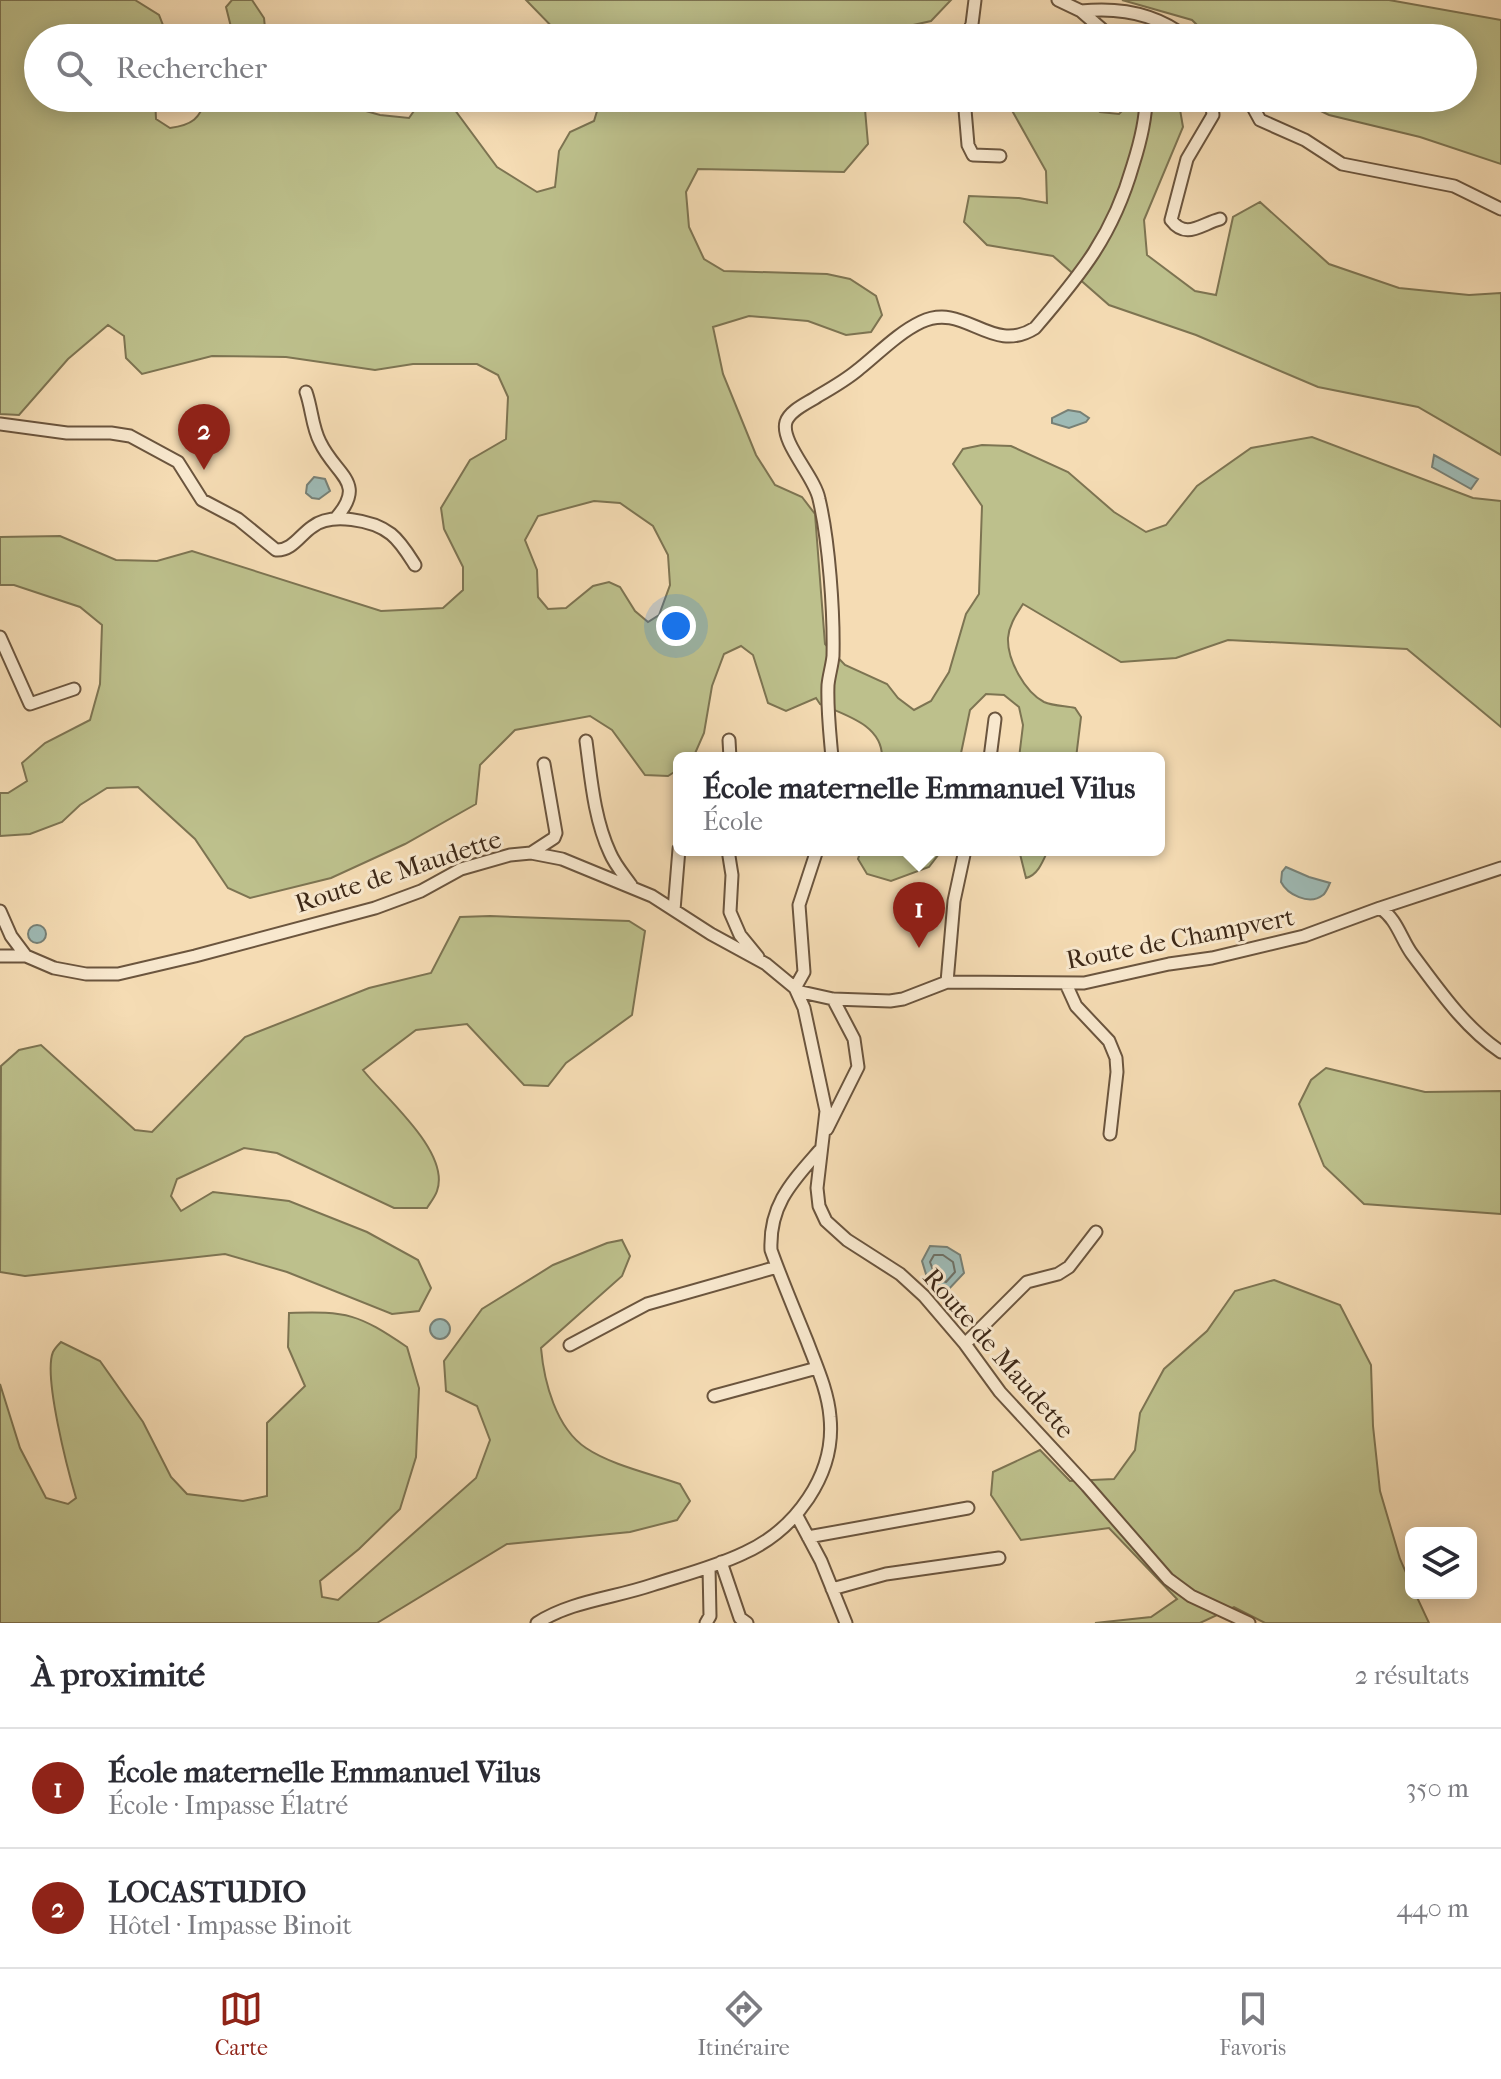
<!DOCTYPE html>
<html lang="fr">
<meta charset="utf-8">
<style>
:root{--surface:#fff;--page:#f2f2f3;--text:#2b2b33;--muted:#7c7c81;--line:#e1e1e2;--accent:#8f2418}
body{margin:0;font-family:"IM FELL French Canon",serif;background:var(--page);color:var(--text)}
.controls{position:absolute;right:24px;bottom:24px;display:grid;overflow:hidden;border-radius:12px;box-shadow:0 4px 20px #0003}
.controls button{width:72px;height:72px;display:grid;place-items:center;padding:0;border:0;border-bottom:2px solid var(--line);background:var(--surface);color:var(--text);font:40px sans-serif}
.you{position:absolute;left:676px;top:626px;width:28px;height:28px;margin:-20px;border:6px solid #fff;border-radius:50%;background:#1a73e8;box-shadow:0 0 0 12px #1a73e833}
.badge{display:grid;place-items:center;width:52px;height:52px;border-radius:50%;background:var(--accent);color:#fff;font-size:26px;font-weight:700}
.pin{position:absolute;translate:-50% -66px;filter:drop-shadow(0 2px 4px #0008)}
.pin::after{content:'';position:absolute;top:42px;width:28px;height:24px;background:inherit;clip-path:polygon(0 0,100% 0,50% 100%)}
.popup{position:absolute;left:673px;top:752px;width:492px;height:104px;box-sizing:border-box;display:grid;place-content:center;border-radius:12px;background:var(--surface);filter:drop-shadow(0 2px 6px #0005);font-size:26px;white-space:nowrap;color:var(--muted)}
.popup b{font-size:30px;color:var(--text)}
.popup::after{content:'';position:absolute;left:50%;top:100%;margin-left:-16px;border:16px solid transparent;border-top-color:var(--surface)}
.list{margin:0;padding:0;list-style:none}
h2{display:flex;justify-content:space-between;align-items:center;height:104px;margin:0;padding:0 32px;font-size:34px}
h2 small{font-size:26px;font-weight:400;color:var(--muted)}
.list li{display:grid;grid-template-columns:52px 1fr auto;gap:24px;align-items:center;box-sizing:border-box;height:120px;padding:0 32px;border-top:2px solid var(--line)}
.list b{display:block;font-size:30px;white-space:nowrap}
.list p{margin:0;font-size:26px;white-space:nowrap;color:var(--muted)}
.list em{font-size:26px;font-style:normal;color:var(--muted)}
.icon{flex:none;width:44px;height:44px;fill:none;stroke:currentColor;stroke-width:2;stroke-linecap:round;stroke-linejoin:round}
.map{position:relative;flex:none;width:1501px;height:1623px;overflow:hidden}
.search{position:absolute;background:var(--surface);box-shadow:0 4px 20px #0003;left:24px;right:24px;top:24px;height:88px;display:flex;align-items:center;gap:20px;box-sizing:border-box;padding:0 28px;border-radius:44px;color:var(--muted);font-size:30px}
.sheet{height:344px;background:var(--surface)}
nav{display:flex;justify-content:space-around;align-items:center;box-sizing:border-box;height:112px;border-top:2px solid var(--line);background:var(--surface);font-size:22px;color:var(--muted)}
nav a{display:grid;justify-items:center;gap:4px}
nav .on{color:var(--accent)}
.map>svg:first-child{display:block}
</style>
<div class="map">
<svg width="1501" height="1623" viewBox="0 0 1501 1623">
<rect width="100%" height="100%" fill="#f5dcb4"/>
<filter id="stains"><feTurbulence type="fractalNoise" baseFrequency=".0025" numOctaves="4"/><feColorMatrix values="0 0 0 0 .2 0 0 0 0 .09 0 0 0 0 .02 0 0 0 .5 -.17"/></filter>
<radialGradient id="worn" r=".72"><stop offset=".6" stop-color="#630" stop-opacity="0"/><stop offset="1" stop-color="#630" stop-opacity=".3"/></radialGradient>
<path fill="#bdc08c" stroke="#7d7452" stroke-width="2" fill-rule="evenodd" d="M0,0H135L159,15L168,38H38V98H155L156,119L170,128C192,125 200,119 206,98H302L334,102L380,115L409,118L416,108L413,98H446L497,167L537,192L555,187L559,151L570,132L594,121L601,98H864L868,144L844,172L698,169L686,192L689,227L704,259L724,271L827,274L850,279L876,296L882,315L871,332L846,335L808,321L749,316L713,327L723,374L756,455L775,485L802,497L815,514L825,644L845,665L887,684L898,698L914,710L931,701L949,672L966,614L979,594L982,506L953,464L963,449L982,445L1011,446L1068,472L1114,512L1146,532L1166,525L1197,486L1251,448L1312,437L1473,498L1501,501V727L1407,649L1228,640L1176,658L1121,662L1023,604C1016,615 1009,625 1008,638C1007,660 1025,692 1044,702C1053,706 1066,706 1075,708L1081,717L1076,758H1019L1023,725L1019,707L1004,695L986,694L970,710L960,758H882C883,725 845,715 820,704L816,698L786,711L768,703L753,655L741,646L724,654L712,686L704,733L693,758H679V769L668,776L645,775L612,730L590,716L515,730L480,765L476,804L405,844L331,878L250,898L228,888L195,839L138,787L107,788L80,805L62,822L30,834L0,836V793H8L27,781L22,763L45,743L90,720L100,684L102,625L80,607L14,585H0V537L60,536L116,560L157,561L192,551L381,611L443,608L463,590V567L444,529L441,508L470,460L506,439L508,397L498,375L477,364H413L375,370L286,357L212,356L142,374L126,358L124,336L108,325L68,359L19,415L0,414ZM594,501L620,503L653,526L668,555L670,585L659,615L648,622L635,611L620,587L609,582L593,586L566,608L548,609L538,597L537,570L525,540L538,516Z
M232,0H252L264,18L266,38H227L231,27L226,7Z
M526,0H951L931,21L900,28L887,38H563Z
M1122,0H1389L1501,20V164L1420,137L1329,115L1294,98H1463V38H1210L1192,20Z
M1005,98H1086L1100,112L1119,114L1135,98H1178L1183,127L1144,220L1147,255L1195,291L1216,295L1233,217L1260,202L1329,264L1399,288L1469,295L1501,293V455L1418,407L1318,387L1196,335L1109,305L1053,256L987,245L964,222L969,196L1019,198L1047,203L1046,171Z
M861,850H942L929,867L891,881L867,874L858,859Z
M1019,850H1048C1043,861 1038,875 1026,878Z
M490,916L629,921L645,931L632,1015L566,1063L548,1086L524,1085L467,1024L416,1030L363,1070C384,1097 451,1152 437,1191C435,1197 430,1203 427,1208H394L277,1153L244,1148L177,1179L171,1196L181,1211L213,1192L289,1201L367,1232L418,1260L431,1288L419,1311L392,1314L287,1272L225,1254L25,1276L0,1272L1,1066L19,1050L41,1045L135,1130L152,1132L245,1037L369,988L431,973L460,917Z
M1326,1068L1425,1092L1501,1091V1214L1364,1204L1324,1166L1299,1104L1311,1080Z
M622,1240L630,1256L622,1276L541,1348C544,1382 556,1428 586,1448C611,1465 652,1474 680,1484L690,1501L677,1520L630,1532L507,1544L377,1623H0V1384L20,1448L46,1498L68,1504L76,1498C68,1471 43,1376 53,1352C55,1348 58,1345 61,1342L100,1361L143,1422L171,1477L187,1494L243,1501L267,1496V1423L305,1386L288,1347L289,1313C348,1311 358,1314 407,1347L419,1388L416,1457L400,1509L359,1549L320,1581L322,1597L338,1600L476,1478L490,1440L477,1406L446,1391L444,1361L482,1309L553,1265L607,1243Z
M1274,1280L1340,1305L1371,1365L1373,1426L1380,1491L1400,1559L1411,1584V1593H1415L1429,1623H1265L1234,1607L1200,1623H1095L1151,1617L1177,1599L1109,1528L1021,1540L991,1495L993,1472L1040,1450L1070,1481L1114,1479L1135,1450L1140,1413L1164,1369L1207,1331L1235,1291Z"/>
<path fill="#9ebab5" stroke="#778076" stroke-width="2" d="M1068,410L1080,412L1089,418L1086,422L1069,428L1052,423V418Z
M1434,455L1478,479L1471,489L1432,467Z
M314,477L325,479L330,491L319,499L312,498L306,493L307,485Z
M1286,867L1309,877L1330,883C1329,885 1326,893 1323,895C1309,906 1287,894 1281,882L1282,872Z
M28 934a9 9 0 1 1 18 0a9 9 0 1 1-18 0Z
M930,1246L947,1247L960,1255L964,1273L948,1290H941L929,1284L922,1261Z
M430 1329a10 10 0 1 1 20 0a10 10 0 1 1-20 0Z"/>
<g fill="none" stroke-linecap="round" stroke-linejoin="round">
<path stroke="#6e7166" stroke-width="2" d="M934,1255H943L953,1262L955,1272L946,1282L936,1278L930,1262Z"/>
<g stroke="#6b553e" stroke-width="15">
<path id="minor" d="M1058,0L1081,11L1112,38
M1081,11C1119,7 1157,14 1187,38
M966,38L972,24L975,0
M964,98L968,145L973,155L1000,156
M1211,98L1213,115L1187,159L1171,220C1186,240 1201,224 1220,219
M1248,98L1260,120L1305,140L1342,164L1454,186L1501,209
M306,392C312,409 312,427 320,442C336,476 368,482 335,519
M0,424L67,433H111L130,436L178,462L202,500L238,519L276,550C292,551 300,535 312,527C331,512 373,520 391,534C401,542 408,554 415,565
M0,637L30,704L74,689
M729,740L730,758
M586,741C591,778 594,819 610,853C615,865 624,875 631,885
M832,758C830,734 827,710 828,685C829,675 832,666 833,656C834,612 829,541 819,499C815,477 780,442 786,422C790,410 808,403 818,396C832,388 846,380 859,369C879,353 898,333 921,322C965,301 991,356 1035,328C1082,273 1113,235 1133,165C1140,143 1146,121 1146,98
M990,758L995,719
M728,850L732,875L730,912L740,935L758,957
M531,853L554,838L556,833L544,764
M1380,908L1501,868
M674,910L679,849
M0,911L11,936L26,956L54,968L86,974H118L195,956L375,908L421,891L461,869L510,855L531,853L562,859L652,896L711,934L766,964L795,988L804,1008L826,1111L817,1188L819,1206L826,1221L847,1240L900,1274L924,1296L965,1344L1000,1392L1087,1486L1168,1579L1191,1596L1249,1623
M0,956H26
M947,982L954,901L965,850
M1066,984L1076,1006L1109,1041L1116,1058L1117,1072L1110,1134
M795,988L804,972L799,905L817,850
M797,991L833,999L890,1001L903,999L947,982L1084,983L1169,964L1212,958L1304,936L1380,908C1397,919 1401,939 1412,954C1439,990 1464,1027 1501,1052
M827,1129L858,1067L854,1039L833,999
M965,1344L1027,1282L1058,1274L1069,1267L1096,1232
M570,1345L647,1304L777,1267
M714,1396L817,1368
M797,1516L821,1561L846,1623
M808,1537L968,1508
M721,1562L740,1618L747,1623
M832,1589L886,1574L999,1558
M537,1623C571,1601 614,1598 652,1585C683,1575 715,1567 744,1553C795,1530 836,1475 830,1417C828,1391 816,1365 807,1341C795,1311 782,1281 771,1250C769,1205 792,1182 819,1151
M706,1623L710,1616L709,1567"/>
</g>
<use href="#minor" stroke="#f8e8ce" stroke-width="11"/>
</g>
<g text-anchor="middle" stroke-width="6" stroke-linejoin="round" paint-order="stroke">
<g font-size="26" fill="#3d2817" stroke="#f8e8ce">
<text transform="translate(398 871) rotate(-18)" y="9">Route de Maudette</text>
<text transform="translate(1180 938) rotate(-11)" y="9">Route de Champvert</text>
<text transform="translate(999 1353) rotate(49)" y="9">Route de Maudette</text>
</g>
</g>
<rect width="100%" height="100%" filter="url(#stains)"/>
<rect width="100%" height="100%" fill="url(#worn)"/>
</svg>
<div class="controls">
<button><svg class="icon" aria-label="layers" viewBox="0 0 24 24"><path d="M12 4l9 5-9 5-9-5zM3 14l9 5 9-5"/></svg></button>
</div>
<div class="you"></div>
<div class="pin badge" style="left:919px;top:948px">1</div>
<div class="popup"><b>École maternelle Emmanuel Vilus</b>École</div>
<div class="pin badge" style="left:204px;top:470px">2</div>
<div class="search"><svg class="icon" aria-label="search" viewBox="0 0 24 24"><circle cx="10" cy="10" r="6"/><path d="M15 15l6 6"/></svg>Rechercher</div>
</div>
<section class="sheet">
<h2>À proximité<small>2 résultats</small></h2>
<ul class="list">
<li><span class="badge">1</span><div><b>École maternelle Emmanuel Vilus</b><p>École · Impasse Élatré</p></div><em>350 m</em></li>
<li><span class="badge">2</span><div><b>LOCASTUDIO</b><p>Hôtel · Impasse Binoit</p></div><em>440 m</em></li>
</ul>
</section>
<nav>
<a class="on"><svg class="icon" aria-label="map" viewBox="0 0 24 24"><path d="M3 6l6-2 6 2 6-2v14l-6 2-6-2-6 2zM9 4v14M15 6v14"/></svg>Carte</a>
<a><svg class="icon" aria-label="directions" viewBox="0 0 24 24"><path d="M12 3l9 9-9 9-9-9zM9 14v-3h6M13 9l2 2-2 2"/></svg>Itinéraire</a>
<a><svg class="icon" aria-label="saved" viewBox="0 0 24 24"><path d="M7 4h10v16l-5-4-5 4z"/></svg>Favoris</a>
</nav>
